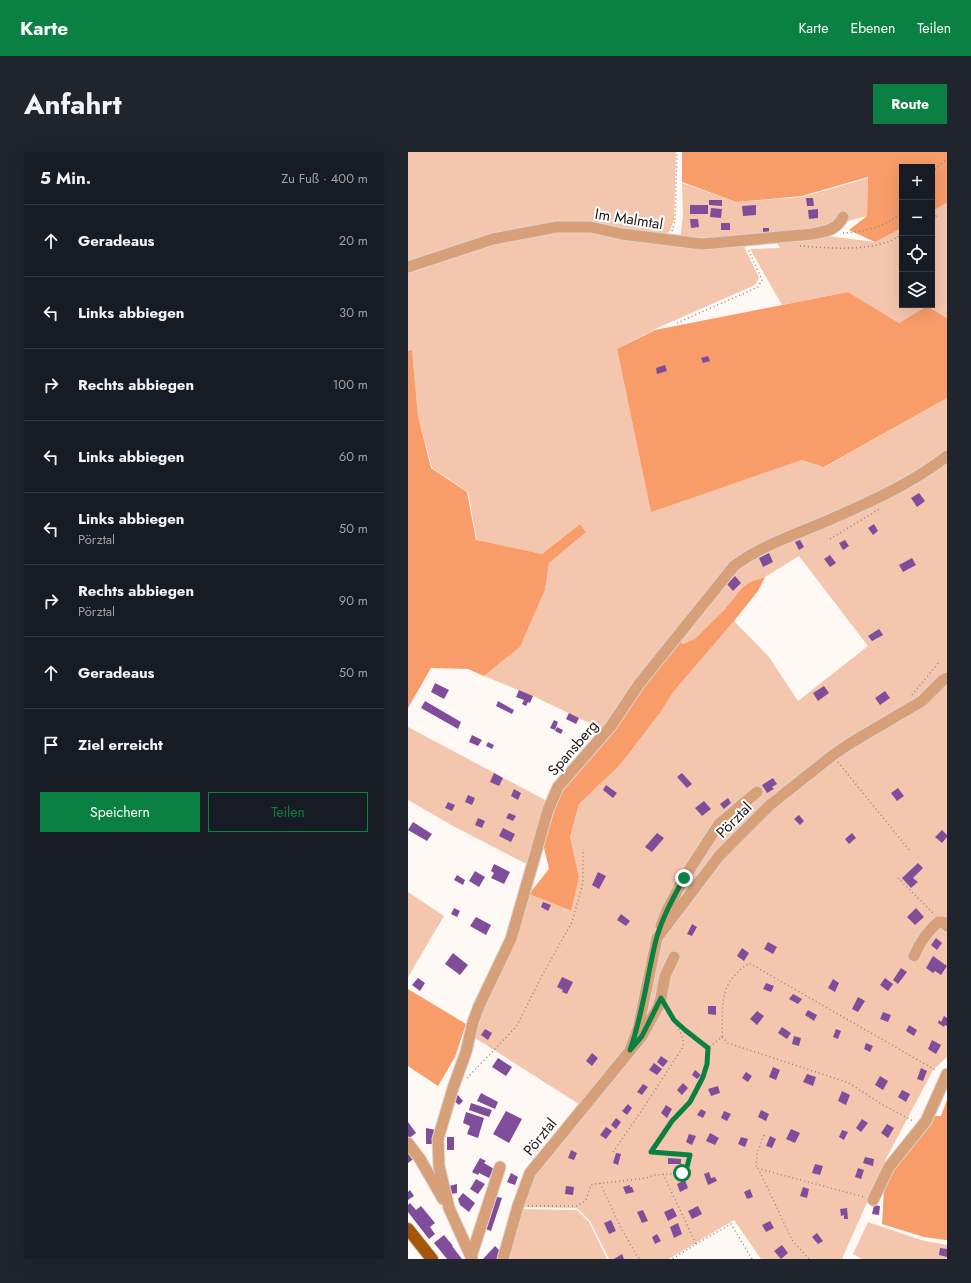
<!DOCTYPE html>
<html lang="de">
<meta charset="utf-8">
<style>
:root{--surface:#171b24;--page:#20242c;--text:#f1f3f6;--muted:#9ea1a6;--line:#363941;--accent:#0b8043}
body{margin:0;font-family:Jost,sans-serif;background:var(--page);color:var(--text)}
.controls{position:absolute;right:12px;top:12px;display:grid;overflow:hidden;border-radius:0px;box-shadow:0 4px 16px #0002}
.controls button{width:36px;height:36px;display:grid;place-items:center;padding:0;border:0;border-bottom:1px solid var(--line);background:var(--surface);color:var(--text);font:20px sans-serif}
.stop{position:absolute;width:12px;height:12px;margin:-9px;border:3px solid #0b8043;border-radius:50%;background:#fff}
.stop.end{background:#0b8043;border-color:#fff;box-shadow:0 1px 4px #0008}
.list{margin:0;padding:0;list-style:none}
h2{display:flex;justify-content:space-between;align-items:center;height:52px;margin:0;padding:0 16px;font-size:17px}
h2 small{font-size:13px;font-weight:400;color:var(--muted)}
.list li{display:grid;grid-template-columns:26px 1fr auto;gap:12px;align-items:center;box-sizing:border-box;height:72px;padding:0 16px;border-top:1px solid var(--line)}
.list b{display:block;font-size:15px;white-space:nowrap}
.list p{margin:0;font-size:13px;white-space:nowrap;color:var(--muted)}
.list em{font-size:13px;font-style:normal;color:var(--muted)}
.actions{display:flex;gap:8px;padding:12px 16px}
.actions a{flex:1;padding:9px 0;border:1px solid var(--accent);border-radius:0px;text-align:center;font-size:14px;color:var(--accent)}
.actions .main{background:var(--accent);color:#fff}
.icon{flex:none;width:22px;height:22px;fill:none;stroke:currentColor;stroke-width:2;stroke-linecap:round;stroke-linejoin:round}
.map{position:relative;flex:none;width:539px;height:1107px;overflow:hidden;border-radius:0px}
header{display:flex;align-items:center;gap:24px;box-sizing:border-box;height:56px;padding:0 20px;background:var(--accent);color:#fff}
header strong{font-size:19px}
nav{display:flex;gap:22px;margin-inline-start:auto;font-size:14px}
.intro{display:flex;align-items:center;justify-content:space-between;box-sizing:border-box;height:96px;padding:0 24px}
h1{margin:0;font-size:28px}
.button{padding:10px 18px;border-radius:0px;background:var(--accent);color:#fff;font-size:14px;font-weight:700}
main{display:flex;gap:24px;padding:0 24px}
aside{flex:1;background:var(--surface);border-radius:0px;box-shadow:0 4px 16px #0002}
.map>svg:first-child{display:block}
</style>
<header>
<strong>Karte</strong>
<nav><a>Karte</a><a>Ebenen</a><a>Teilen</a></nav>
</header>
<div class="intro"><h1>Anfahrt</h1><a class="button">Route</a></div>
<main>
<aside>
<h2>5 Min.<small>Zu Fuß · 400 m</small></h2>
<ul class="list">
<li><svg class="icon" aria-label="ahead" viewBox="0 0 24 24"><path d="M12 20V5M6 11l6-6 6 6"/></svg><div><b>Geradeaus</b></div><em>20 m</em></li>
<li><svg class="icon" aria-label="left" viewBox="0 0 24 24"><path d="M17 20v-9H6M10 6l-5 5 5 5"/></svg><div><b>Links abbiegen</b></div><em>30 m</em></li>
<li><svg class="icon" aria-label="right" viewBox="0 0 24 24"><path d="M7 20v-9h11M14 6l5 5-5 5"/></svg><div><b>Rechts abbiegen</b></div><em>100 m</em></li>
<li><svg class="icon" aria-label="left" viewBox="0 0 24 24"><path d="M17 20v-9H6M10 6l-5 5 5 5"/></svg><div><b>Links abbiegen</b></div><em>60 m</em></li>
<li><svg class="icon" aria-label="left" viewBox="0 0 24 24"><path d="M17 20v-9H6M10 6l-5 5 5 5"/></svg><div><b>Links abbiegen</b><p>Pörztal</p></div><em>50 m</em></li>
<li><svg class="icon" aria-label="right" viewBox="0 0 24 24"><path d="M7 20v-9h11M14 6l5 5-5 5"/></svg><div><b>Rechts abbiegen</b><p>Pörztal</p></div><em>90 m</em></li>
<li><svg class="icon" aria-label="ahead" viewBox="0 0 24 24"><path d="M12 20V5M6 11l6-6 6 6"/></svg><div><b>Geradeaus</b></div><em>50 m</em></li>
<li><svg class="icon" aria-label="arrive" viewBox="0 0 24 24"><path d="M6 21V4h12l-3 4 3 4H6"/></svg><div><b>Ziel erreicht</b></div></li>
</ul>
<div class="actions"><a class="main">Speichern</a><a>Teilen</a></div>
</aside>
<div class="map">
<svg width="539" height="1107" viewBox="0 0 539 1107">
<rect width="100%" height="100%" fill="#fff9f6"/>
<path fill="#f5c6ae" d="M0,0H268L266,69L261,80L250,85L182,73L0,109Z
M460,26L459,64L429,72L416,77L335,86L272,87L275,64L274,31L328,50L394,45Z
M539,51V166L519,154L491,171L440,140L374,153L342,97L372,96L368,89L420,84L467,90L494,76V153H524V59Z
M149,79H182L335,92L351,126L347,133L247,177L209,197L243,359L394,308L417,315L539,246V299L494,332L335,401L196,578L125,544L76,524L112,495L137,438L141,411L178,380L172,372L134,402L69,389L60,340L24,316L10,264L4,199H0V118L85,90Z
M539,308V905L525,918L479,1005L434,1107H353L326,1068L261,1107H201L182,1069L169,1056L113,1055L123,1025L177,956L64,884L121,742L162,759L171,725L162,685L171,652L211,614L252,561L266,539L326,469L361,505L390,549L460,494L391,404L357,425L342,430L334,436L316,458L288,487L275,492L270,487L324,422L352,402L398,383L506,334Z
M0,575L141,650L122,714L45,674L0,648Z
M0,740L36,764L0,825Z
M113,1057L169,1058L181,1070L199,1107H101Z
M460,1070L513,1088L539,1093V1107H454L445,1102Z"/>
<path fill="#f89c6a" d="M274,0H539V51L524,59V15H494V76L467,90L441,78L459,64L460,25L394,44L328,50L274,30Z
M440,140L491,171L519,154L539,166V246L416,315L394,308L243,360L209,197L247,178Z
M4,198L10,264L23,316L59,340L68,388L134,402L172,372L178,380L141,411L137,438L112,495L76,524L60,517L23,516L0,556V199Z
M357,425L350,439L326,469L266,539L252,561L211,614L171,652L162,685L171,725L163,759L121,742L141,717L134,687L152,638L270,487L275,492L287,487L316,458L334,436L342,430Z
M0,837L58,872L47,905L30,934L0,914Z
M539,948V1088H538L516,1085L474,1072L476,1038L485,1014L523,964H533Z"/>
<path fill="#804d9a" d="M398,46H405L406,54H399Z
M301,48H314V54L301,53Z
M282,53H300V62H282Z
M348,53V63L335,64L334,54Z
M303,56L314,57L313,66L302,65Z
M410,57V66L401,67L400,58Z
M282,67H290L291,75L283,76Z
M313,71H322V78H313Z
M355,76H361V83H355Z
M300,204L302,209L295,211L293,206Z
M257,213L259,219L249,222L248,216Z
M511,341L517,349L509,355L503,346Z
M466,372L470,379L465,383L460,376Z
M392,388L396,395L391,398L387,390Z
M437,388L441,394L435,398L431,391Z
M361,401L365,410L355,415L351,406Z
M422,403L428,411L422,415L416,407Z
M504,406L508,413L495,420L491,413Z
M327,424L333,431L325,439L319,432Z
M471,477L475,483L464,489L460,484Z
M27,531L41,538L36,547L23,540Z
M416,534L421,541L410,549L405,541Z
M111,538L125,544L122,551L120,550L118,554L114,552L116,548L108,545Z
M477,539L482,546L472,553L467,546Z
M17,549L53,570L50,577L13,556Z
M90,549L106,558L104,562L88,554Z
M161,561L171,566L168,572L158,567Z
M146,568L150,570L147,578L142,576Z
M149,575L155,578L153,582L147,579Z
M64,583L74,588L70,594L61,590Z
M80,590L86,593L84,597L78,594Z
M86,621L95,626L91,634L82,630Z
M274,621L284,632L279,636L269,625Z
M365,626L369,632L364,635L366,637L359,641L354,633Z
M198,633L209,641L205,646L195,638Z
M490,636L496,644L489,649L483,641Z
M106,637L113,641L110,648L103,644Z
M60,643L67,646L64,653L57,650Z
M320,646L323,651L316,657L312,652Z
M296,649L303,657L294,664L287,656Z
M40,650L47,653L44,659L37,656Z
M101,661L108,664L105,669L98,666Z
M391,663L396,669L392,673L386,667Z
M70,666L77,669L74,676L67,673Z
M5,670L24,682L19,689L0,678Z
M95,676L107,682L103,690L91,684Z
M534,678L539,683V685L534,691L527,685Z
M249,681L256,686L244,700L237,695Z
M444,681L448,686L441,692L437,687Z
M510,711L515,716L505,726L510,730L503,736L494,726Z
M86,712L102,720L96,732L83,726L86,721L83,719Z
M67,719L77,725L71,735L61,729Z
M190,720L198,724L191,737L184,733Z
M49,723L57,728L55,733L46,728Z
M135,750L143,753L140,759L133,755Z
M46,756L52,759L49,765L43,762Z
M508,756L516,765L507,773L499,765Z
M213,762L222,769L218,774L209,768Z
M68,765L83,773L78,783L62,774Z
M284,772L289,775L284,784L279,782Z
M528,786L534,791L529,798L523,793Z
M360,790L369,795L365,802L356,797Z
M334,796L341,801L336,809L329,804Z
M45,801L60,813L52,823L37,812Z
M525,804L539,814L533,823L527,819L525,821L518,816Z
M493,816L499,820L490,832L485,828Z
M154,825L165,830L159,842L154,840L155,838L149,835Z
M10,826L17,831L12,839L4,833Z
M477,826L485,832L480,839L472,833Z
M425,827L431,831L427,840L420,836Z
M358,831L366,834L363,840L355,837Z
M385,842L394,847L390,852L381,847Z
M450,845L457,849L450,860L444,857Z
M300,854H308V863L300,862Z
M400,858L409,863L406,869L397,863Z
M349,859L356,864L349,873L342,867Z
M475,860L483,863L480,870L472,867Z
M536,864L539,866V874L537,873L536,875L530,871L531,868L533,870Z
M501,873L509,878L506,884L498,879Z
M374,875L383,881L379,887L370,881Z
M77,877L84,881L80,888L73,883Z
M428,877L433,879L430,887L425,885Z
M386,884L393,886L391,894L384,892Z
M524,888L533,893L528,902L520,897Z
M458,891L465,894L462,900L456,897Z
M184,901L190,906L184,914L178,909Z
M253,904L260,909L255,915L249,910Z
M90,906L104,915L98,924L84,915Z
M246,911L254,917L249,923L241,918Z
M365,915L372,918L368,928L361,925Z
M513,916L519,919L515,929L509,927Z
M287,918L293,923L289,927L284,923Z
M338,920L344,924L340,930L334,926Z
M399,922L408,925L405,934L395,930Z
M472,924L480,929L475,938L467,933Z
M275,931L280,936L274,943L269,938Z
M235,932L240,935L234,943L229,940Z
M310,934L312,941L303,944L300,937Z
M494,938L502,942L498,950L490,945Z
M434,939L442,943L438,953L430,949Z
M73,941L90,950L87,957L69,949Z
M50,943L55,949L51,953L45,948Z
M63,951L84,958L81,965L61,958Z
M220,952L224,956L219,963L214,959Z
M258,953L264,957L259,966L253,961Z
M293,957L298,960L295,966L289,963Z
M353,958L361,962L358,969L350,965Z
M98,959L114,967L101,991L85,982Z
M316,959L323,962L319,969L313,966Z
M58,960L76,966L70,986L59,982L62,974L55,971Z
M208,966L213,970L208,977L203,973Z
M454,967L460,971L453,980L448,976Z
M0,970L8,981L0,987Z
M479,972L486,976L480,986L473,981Z
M198,975L204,979L198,987L192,983Z
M18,976L28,978V992H18Z
M383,977L392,981L387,991L378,987Z
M434,978L440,980L436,988L431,985Z
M302,981L311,986L307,993L298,989Z
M281,982L288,984L284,993L278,990Z
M362,984L368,987L364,996L358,994Z
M39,985H46V998H39Z
M333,985L340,987L337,995L330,992Z
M0,995L8,1005L0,1011Z
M163,998L169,1001L166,1008L160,1006Z
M208,1001L213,1002L210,1013L205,1011Z
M457,1005L466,1007L465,1014L455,1011Z
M72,1006L78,1009L76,1011L86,1017L81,1026L71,1021L70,1023L64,1020Z
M260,1006L273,1007V1012H260Z
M407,1012L415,1014L412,1023L404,1021Z
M450,1016L456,1018L453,1027L447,1025Z
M301,1020L303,1026L307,1025L309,1029L300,1033L296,1022Z
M103,1021L110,1025L107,1033L99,1030Z
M68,1027L77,1032L70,1042L62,1037Z
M277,1028L280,1036L272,1040L269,1032Z
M49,1032V1041L43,1042L41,1034Z
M222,1033V1035H224L226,1040L218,1042L215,1035Z
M158,1034L166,1035L165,1043L157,1042Z
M395,1035L401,1037L399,1046L392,1044Z
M342,1037L345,1045L339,1047L336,1040Z
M2,1038L6,1044L0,1048V1040Z
M55,1041L67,1051L61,1060L52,1053L50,1047Z
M85,1044L94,1046L83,1079L75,1076Z
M2,1051L8,1058L13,1054L27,1071L22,1075L27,1082L21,1087L0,1060V1053Z
M466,1053L472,1054L471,1063L464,1062Z
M290,1054L294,1062L284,1067L280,1059Z
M265,1056L269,1064L260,1069L256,1060Z
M439,1056L440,1067H436V1063L433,1064L432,1057Z
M235,1058L240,1069L234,1071L229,1060Z
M203,1068L208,1079L201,1082L196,1071Z
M362,1069L366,1076L358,1080L354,1073Z
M270,1071L274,1082L266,1086L262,1075Z
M409,1081L415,1089L410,1092L404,1085Z
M249,1082L253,1089L247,1092L244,1085Z
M36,1083L45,1094H44L54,1107H39L26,1091Z
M374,1093L380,1101L373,1107L366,1099Z
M87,1094L95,1102L91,1107H75Z
M532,1096L539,1097V1105L531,1103Z
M214,1102L216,1107H206Z"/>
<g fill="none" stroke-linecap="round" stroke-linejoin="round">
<g stroke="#dbd5d2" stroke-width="13">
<path id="minor" d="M0,115L85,87L149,75H182L214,82L294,92L405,82C419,79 428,78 435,65
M253,774L259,758L276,726L311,672L349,640
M506,804C512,790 519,780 530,770H535L539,774
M222,898L230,877L249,786L311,704L362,653L425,603L441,592L514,549L535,528L539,526
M0,991L12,1007L35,1047
M465,1048L481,1015L518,969L539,922
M63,1105L92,1015
M64,1107L41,1056L31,1014L30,987L45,936L58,900L65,870L71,854L103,787L140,658L150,635L203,574L231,532L326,414C357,391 395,380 430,364C469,347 505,330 539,304
M95,1107L110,1054L122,1021L234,884L250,855L253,846L257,824L266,805"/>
</g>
<g stroke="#dbd5d2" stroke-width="14">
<path id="major" d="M0,1077L24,1107"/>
</g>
<path stroke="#8e8783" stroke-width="1.5" stroke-dasharray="1 3" stroke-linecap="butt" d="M524,20L539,7
M524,66L530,63
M264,79L267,69L269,0
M435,81C454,80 482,75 494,58
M392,94C420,96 452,99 480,90C485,88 489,85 494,82
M269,171L350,135L354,128L340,97
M422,387L473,356
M504,543L532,509
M430,610L502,699
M490,726L526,762
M260,858C269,875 285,885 300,896
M314,885L320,891L441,931L475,953L505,969
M59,926L108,875L135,822L164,770L175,731V697
M356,983L349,1001L348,1016L456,1045
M205,1000L234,958L275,895C277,886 270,877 266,868
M350,1016L384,1088L401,1107
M255,1022L288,1092L264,1107
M192,1031L213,1076L229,1104L232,1107
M120,1054H169L178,1048L183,1033L187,1032L238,1026L246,1023L274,1021L279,1015L283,1003L243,1000L264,969L282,950L295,925L299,912L300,896L314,885C315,864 311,839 327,823C331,818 336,815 341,811L529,919
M288,1092L323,1072L344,1107"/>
<use href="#minor" stroke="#d8a079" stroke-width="11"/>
<use href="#major" stroke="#a5560b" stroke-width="12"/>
</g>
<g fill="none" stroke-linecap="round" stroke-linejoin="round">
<path stroke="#0b8043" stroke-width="5" d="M274,1021L279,1015L282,1003L243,1000L264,969L282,950L295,925L299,912L300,896L277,878L266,868L253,846L234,884L222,898C235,862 239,824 248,788C254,766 265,746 276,726"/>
</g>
<g text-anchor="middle" stroke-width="4" stroke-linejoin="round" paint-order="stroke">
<g font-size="15" fill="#201712" stroke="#fff">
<text transform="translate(221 67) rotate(9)" y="5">Im Malmtal</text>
<text transform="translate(165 596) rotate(-49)" y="5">Spansberg</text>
<text transform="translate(326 668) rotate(-45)" y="5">Pörztal</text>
<text transform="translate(132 985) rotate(-51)" y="5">Pörztal</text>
</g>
</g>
</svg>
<div class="controls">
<button>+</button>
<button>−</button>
<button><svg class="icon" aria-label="locate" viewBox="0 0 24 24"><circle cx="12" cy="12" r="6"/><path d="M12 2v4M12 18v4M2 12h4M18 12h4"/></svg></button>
<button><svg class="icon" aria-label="layers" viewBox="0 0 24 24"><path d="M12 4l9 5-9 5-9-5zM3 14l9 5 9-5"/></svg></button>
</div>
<div class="stop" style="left:274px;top:1021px"></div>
<div class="stop end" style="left:276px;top:726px"></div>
</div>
</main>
